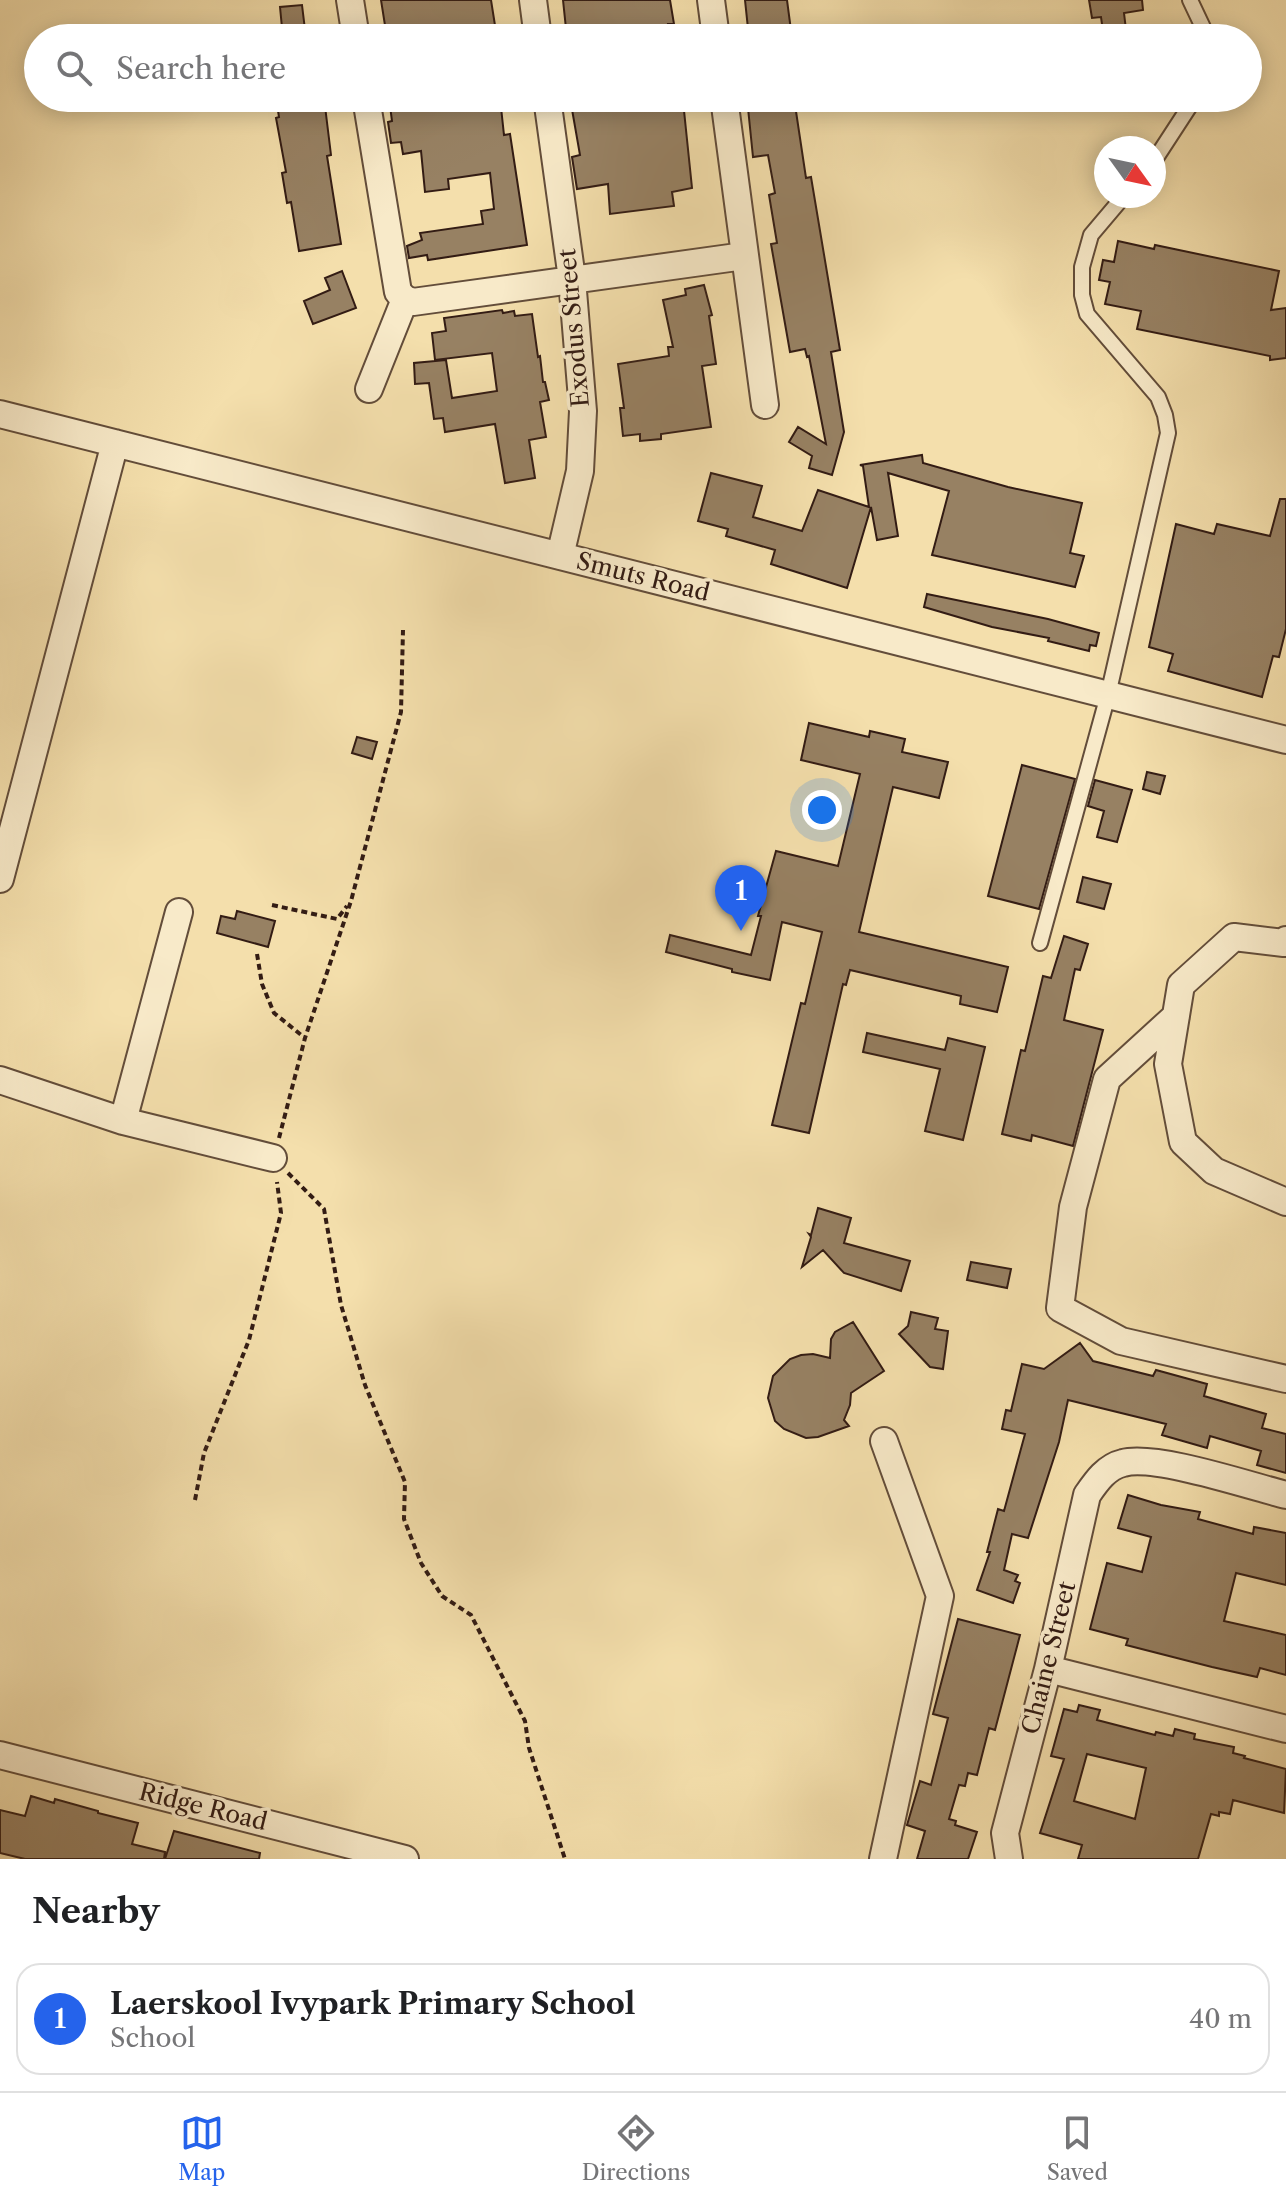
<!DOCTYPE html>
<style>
:root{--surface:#fff;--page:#f6f6f6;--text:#202124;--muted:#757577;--line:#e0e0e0;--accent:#2563eb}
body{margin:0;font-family:"Libre Caslon Text",serif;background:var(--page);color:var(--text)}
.compass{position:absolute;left:1094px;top:136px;width:72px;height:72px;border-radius:50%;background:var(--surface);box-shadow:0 4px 20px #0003;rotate:123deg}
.you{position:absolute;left:822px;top:810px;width:28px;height:28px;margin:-20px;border:6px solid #fff;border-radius:50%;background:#1a73e8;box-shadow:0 0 0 12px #1a73e833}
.badge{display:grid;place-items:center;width:52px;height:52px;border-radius:50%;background:var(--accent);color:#fff;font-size:26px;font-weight:700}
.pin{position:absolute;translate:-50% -66px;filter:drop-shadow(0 2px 4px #0008)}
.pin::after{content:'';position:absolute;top:42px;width:28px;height:24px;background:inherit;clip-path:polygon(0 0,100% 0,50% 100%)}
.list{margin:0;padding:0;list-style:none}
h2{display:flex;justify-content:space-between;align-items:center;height:104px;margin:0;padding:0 32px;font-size:34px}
h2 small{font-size:26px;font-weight:400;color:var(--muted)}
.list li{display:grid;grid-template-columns:52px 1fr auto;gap:24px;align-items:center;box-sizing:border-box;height:112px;margin:0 16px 16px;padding:0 16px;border:2px solid var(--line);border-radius:24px}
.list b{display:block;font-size:30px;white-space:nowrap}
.list p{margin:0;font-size:26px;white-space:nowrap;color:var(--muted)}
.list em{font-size:26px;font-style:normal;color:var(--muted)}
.icon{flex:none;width:44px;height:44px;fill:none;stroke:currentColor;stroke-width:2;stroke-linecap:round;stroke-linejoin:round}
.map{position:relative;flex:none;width:1286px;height:1859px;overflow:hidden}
.search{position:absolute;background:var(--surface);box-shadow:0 4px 20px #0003;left:24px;right:24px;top:24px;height:88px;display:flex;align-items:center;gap:20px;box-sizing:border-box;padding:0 28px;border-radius:44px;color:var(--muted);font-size:30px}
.sheet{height:232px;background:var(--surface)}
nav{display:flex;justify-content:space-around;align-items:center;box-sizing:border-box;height:112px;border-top:2px solid var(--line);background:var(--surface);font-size:22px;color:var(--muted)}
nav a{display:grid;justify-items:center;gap:4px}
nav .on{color:var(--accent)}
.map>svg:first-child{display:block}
</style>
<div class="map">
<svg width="1286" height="1859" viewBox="0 0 1286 1859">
<rect width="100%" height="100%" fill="#f4dfac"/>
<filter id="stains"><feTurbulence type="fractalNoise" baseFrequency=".0025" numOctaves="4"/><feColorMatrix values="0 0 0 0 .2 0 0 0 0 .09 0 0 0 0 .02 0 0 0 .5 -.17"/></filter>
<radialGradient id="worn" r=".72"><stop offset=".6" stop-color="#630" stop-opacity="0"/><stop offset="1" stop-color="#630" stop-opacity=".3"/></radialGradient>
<path fill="#978163" stroke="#331c14" stroke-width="2" fill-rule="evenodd" d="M381,0H491L497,38H387Z
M563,0H670L674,24H668L670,38H567Z
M745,0H787L792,38H749Z
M1089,0H1142L1143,10L1124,13L1127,38H1104L1101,17L1092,18Z
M302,5L306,38H283L280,7Z
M276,98H324L331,155L327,156L341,244L299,251L291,202L287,203L282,173L286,172L276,118L279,117Z
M389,98H500L504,135L510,134L527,245L428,260L427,255L409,258L407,246L422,240L420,233L483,224L481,211L494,209L490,173L448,179L449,189L425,192L421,151L403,154L401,142L391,143L388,122L392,121Z
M570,98H595L596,104L637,98H665L666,104L683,101L692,188L672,192L674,206L610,214L608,184L577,189L572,157L580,155Z
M747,98H794L806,178L811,177L840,350L831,352L844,432L832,475L809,468L812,456L789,442L798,427L826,444L809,356L807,357L805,349L790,352L771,244L777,243L769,195L775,193L768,155L753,157Z
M1118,241L1154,249L1155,245L1279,271L1271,310L1286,308V358L1270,360V356L1137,329L1141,311L1105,304L1110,282L1099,280L1103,260L1114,262Z
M342,271L356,308L313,324L304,301L330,290L325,278Z
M704,285L712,315L709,316L716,364L702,366L711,427L661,434V439L640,441V434L623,436L620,408H624L618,364L669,356L668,347H673L663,300L686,295L685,289Z
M502,310L503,313L514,311L515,316L532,314L538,357L540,356L543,382H545L549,400L540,402L546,437L529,440L535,478L505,483L495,424L445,432L443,418L434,419L429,383L415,384L414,363L446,360L452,398L497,391L492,353L435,360L432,333L446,331L444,318Z
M922,455L923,463L1008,487L1082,503L1070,553L1084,556L1075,587L932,555L949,491L888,473L898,536L877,540L871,507L847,588L771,564L775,550L726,536L728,529L698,521L711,473L762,486L753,517L802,531L818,490L869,507L863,466L860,465Z
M1280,499H1286V629L1279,657L1273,656L1262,697L1168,671L1173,654L1149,647L1176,524L1214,534L1217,524L1270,536Z
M927,594L1048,619L1099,633L1096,646L1090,645L1089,651L1048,641L1049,638L992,627L924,607Z
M809,723L869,737L870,731L905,739L902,752L948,762L939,798L893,787L859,932L1008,967L997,1012L960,1004L961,996L850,970L846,985L843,984L809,1133L772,1125L801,1003L805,1004L822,932L782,922L770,980L732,972V969L666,952L670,935L751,955L761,916H758L776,851L838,866L860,774L801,760Z
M357,737L377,742L372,759L352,753Z
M1022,765L1075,779L1039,909L988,896Z
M1147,772L1165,776L1160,794L1143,789Z
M1095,780L1132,790L1117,842L1097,837L1104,811L1088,806Z
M1083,877L1111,884L1104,909L1077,902Z
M237,911L275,921L268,947L217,933L221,916L235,919Z
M1064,936L1088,944L1080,970L1075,969L1064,1020L1103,1030L1073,1146L1032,1135L1031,1141L1002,1134L1021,1050L1025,1051L1043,976L1051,978Z
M867,1033L945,1050L948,1038L985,1047L963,1140L925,1131L940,1069L863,1052Z
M818,1208L851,1218L844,1243L910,1261L901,1291L844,1273L823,1250L802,1267L811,1237L809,1234L811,1235Z
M971,1262L1011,1269L1007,1288L967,1280Z
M911,1312L938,1318L935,1329L948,1331L943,1369L930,1367L899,1334L908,1326Z
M853,1322L884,1371L851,1393L850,1405L844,1420L849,1426L818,1437L806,1438L784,1429L775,1421L768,1398L773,1376L790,1359L801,1355L813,1354L830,1358L831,1339L835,1332Z
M1080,1343L1093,1361L1153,1376L1156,1370L1207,1384L1204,1396L1266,1414L1262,1428L1286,1434V1473L1257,1465L1261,1451L1210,1436L1207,1448L1162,1435L1166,1424L1068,1400L1059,1442L1028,1538L1012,1534L1004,1570L1018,1575L1015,1581L1020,1583L1013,1603L977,1590L990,1552H987L998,1509L1004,1511L1025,1434L1002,1429L1006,1410L1011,1411L1022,1364L1044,1369Z
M1128,1495L1161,1505L1200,1512L1198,1519L1253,1534L1254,1527L1286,1533V1585L1236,1573L1224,1621L1286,1635V1675L1260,1668L1257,1677L1212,1667L1126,1645L1128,1639L1090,1629L1107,1563L1142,1572L1151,1537L1118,1528Z
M958,1619L1020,1635L995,1730L989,1728L977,1775L968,1773L965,1786L959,1785L949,1819L956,1821L955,1825L977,1832L968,1859H917L925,1831L907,1825L920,1781L931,1785L948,1718L933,1714Z
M1079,1705L1100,1710L1097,1720L1155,1735L1156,1732L1173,1736L1175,1729L1195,1734L1194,1739L1234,1747L1233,1753L1245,1756L1244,1758L1286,1769L1284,1813L1233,1800L1230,1814L1219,1812V1816L1211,1814L1198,1859H1078L1082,1845L1040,1833L1064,1759L1051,1756L1064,1709L1077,1712ZM1087,1754L1146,1768L1135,1819L1074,1801Z
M31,1796L54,1803L55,1799L98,1811V1813L138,1823L132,1844L165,1852L164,1859H25L0,1853V1810L25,1816Z
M174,1831L260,1853L259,1859H165Z"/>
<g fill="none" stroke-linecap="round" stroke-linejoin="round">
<g stroke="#634d3a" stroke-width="18">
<path id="lane" d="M1190,0L1208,38
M1154,161L1195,98
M1040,943L1108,695L1168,433L1165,415L1158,397L1087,314L1082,295V267L1091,235L1124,196"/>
</g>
<g stroke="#634d3a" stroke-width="30">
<path id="street" d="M350,0L356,38
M533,0L538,38
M711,0L716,38
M366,98L398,292L405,299
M547,98L572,279L583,411L580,471L560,556
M724,98L765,405
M405,299L413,302L744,256
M369,389L405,299
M0,414L1286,740
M0,879L115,443
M1286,940L1284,943L1234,937L1181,985L1168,1064L1183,1142L1214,1171L1286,1202
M1176,1016L1107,1079L1073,1207L1060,1308L1121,1341L1286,1379
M0,1080L123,1121L273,1158
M123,1121L179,912
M1048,1669L1286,1729
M0,1755L405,1859
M883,1859L940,1596L884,1441
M1009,1859L1005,1833L1048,1669L1087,1495C1096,1482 1106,1467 1123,1463C1155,1454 1250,1486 1286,1495"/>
</g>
<path stroke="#331c14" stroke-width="4" stroke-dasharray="6 4" stroke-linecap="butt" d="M272,905L337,919L347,906
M257,954L262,984L274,1013L305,1038
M279,1138L305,1038L351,901L401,712L403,630
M288,1173L324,1209L341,1305L365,1385L405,1482L404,1519L421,1563L442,1596L471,1615L525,1721L529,1748L565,1859
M195,1500L204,1453L249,1340L281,1213L277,1182"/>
<use href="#lane" stroke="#f8eac9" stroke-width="14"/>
<use href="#street" stroke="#f8eac9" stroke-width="26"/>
</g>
<g text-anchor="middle" stroke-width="7" stroke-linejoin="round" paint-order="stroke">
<g font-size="24" fill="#331c14" stroke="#f8eac9">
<text transform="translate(574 328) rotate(-95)" y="8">Exodus Street</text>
<text transform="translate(643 577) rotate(14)" y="8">Smuts Road</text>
<text transform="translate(1049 1658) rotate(-76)" y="8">Chaine Street</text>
<text transform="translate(203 1807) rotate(14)" y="8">Ridge Road</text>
</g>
</g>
<rect width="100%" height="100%" filter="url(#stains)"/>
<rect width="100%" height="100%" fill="url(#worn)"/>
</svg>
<svg class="compass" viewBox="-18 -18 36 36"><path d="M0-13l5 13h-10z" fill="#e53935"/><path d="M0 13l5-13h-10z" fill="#757577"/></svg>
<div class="you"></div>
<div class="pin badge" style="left:741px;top:931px">1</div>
<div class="search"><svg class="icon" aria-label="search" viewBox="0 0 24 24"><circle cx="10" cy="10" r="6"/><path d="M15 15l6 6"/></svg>Search here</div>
</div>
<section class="sheet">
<h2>Nearby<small></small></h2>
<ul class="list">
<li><span class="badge">1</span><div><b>Laerskool Ivypark Primary School</b><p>School</p></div><em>40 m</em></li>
</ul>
</section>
<nav>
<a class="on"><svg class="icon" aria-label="map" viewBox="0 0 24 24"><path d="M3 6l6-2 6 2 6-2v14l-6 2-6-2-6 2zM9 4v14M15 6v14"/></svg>Map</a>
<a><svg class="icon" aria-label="directions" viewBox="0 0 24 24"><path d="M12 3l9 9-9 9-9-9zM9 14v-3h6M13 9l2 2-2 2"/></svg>Directions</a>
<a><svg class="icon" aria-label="saved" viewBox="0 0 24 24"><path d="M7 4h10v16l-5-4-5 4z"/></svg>Saved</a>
</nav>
